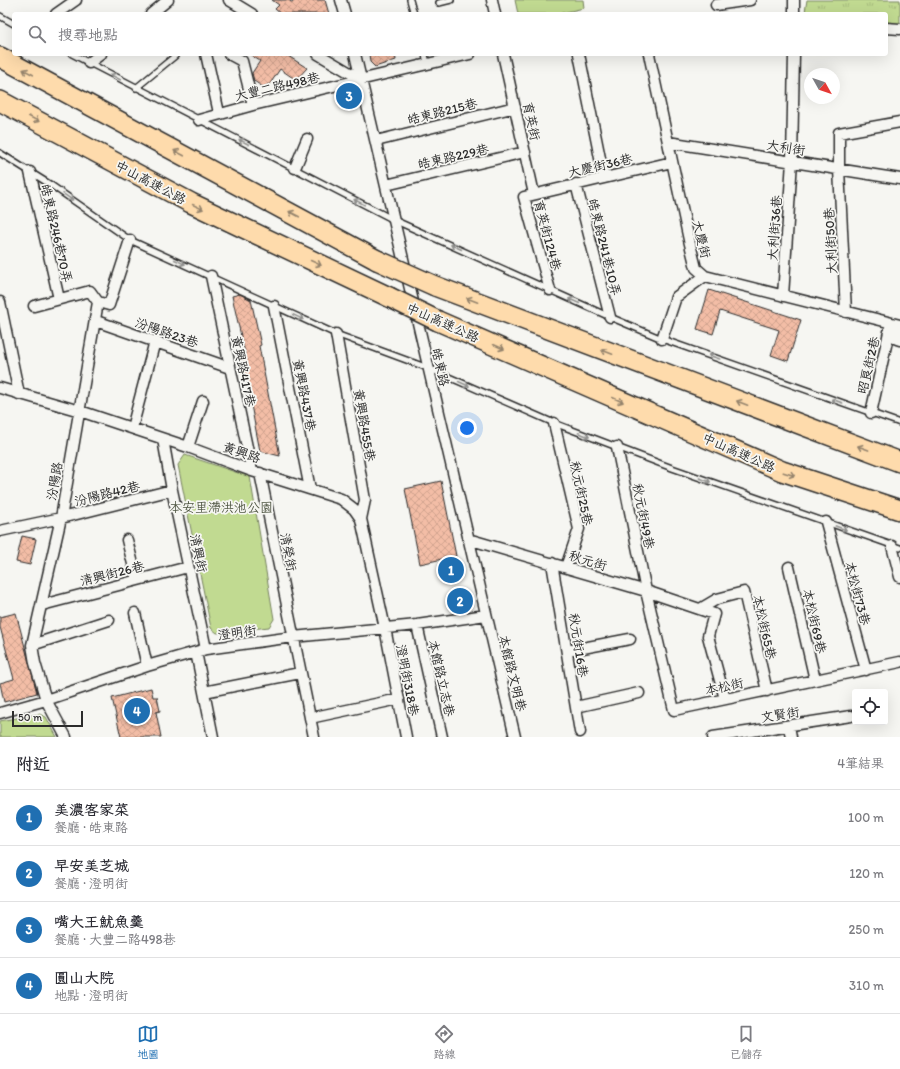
<!DOCTYPE html>
<html lang="zh-TW">
<meta charset="utf-8">
<style>
:root{--surface:#fff;--page:#f2f2f3;--text:#2b2b33;--muted:#7c7c81;--line:#e1e1e2;--accent:#1f6fb2}
body{margin:0;font-family:Itim,"LXGW WenKai TC",sans-serif;background:var(--page);color:var(--text)}
.controls{position:absolute;right:12px;bottom:12px;display:grid;overflow:hidden;border-radius:4px;box-shadow:0 4px 16px #0002}
.controls button{width:36px;height:36px;display:grid;place-items:center;padding:0;border:0;border-bottom:1px solid var(--line);background:var(--surface);color:var(--text);font:20px sans-serif}
.compass{position:absolute;left:804px;top:68px;width:36px;height:36px;border-radius:50%;background:var(--surface);box-shadow:0 4px 16px #0002;rotate:130deg}
.scale{position:absolute;left:12px;bottom:10px;width:71px;box-sizing:border-box;padding-left:4px;border:2px solid #2b2b2b;border-top:0;font-size:11px;line-height:14px;white-space:nowrap;color:#2b2b2b;-webkit-text-stroke:3px #f6f6f2;paint-order:stroke}
.you{position:absolute;left:467px;top:428px;width:14px;height:14px;margin:-10px;border:3px solid #fff;border-radius:50%;background:#1a73e8;box-shadow:0 0 0 6px #1a73e833}
.badge{display:grid;place-items:center;width:26px;height:26px;border-radius:50%;background:var(--accent);color:#fff;font-size:13px;font-weight:700}
.pin{position:absolute;translate:-50% -50%;border:2px solid #fff;box-shadow:0 1px 4px #0006}
.list{margin:0;padding:0;list-style:none}
h2{display:flex;justify-content:space-between;align-items:center;height:52px;margin:0;padding:0 16px;font-size:17px}
h2 small{font-size:13px;font-weight:400;color:var(--muted)}
.list li{display:grid;grid-template-columns:26px 1fr auto;gap:12px;align-items:center;box-sizing:border-box;height:56px;padding:0 16px;border-top:1px solid var(--line)}
.list b{display:block;font-size:15px;white-space:nowrap}
.list p{margin:0;font-size:13px;white-space:nowrap;color:var(--muted)}
.list em{font-size:13px;font-style:normal;color:var(--muted)}
.icon{flex:none;width:22px;height:22px;fill:none;stroke:currentColor;stroke-width:2;stroke-linecap:round;stroke-linejoin:round}
.map{position:relative;flex:none;width:900px;height:737px;overflow:hidden}
.search{position:absolute;background:var(--surface);box-shadow:0 4px 16px #0002;left:12px;right:12px;top:12px;height:44px;display:flex;align-items:center;gap:10px;box-sizing:border-box;padding:0 14px;border-radius:4px;color:var(--muted);font-size:15px}
.sheet{height:276px;background:var(--surface)}
nav{display:flex;justify-content:space-around;align-items:center;box-sizing:border-box;height:56px;border-top:1px solid var(--line);background:var(--surface);font-size:11px;color:var(--muted)}
nav a{display:grid;justify-items:center;gap:2px}
nav .on{color:var(--accent)}
.map>svg:first-child{display:block}
</style>
<div class="map">
<svg width="900" height="737" viewBox="0 0 900 737">
<defs>
<pattern id="grass-tufts" width="24" height="20" patternUnits="userSpaceOnUse"><rect width="24" height="20" fill="#c1da91"/><path d="M3 7l-1-3M5 7V3M7 7l1-3M15 17l-1-3M17 17v-4M19 17l1-3" fill="none" stroke="#a6bb7d"/></pattern>
<pattern id="building-cross-hatch" width="8" height="8" patternUnits="userSpaceOnUse"><rect width="8" height="8" fill="#f3bda6"/><path d="M0 0l8 8M0 8l8-8" fill="none" stroke="#d0a38f"/></pattern>
</defs>
<rect width="100%" height="100%" fill="#f6f6f2"/>
<filter id="ink" filterUnits="userSpaceOnUse"><feTurbulence type="fractalNoise" baseFrequency=".025" numOctaves="2"/><feDisplacementMap in="SourceGraphic" scale="8" xChannelSelector="R" yChannelSelector="G"/><feConvolveMatrix kernelMatrix="1 2 1 2 8 2 1 2 1" color-interpolation-filters="sRGB"/></filter>
<g filter="url(#ink)">
<path fill="url(#grass-tufts)" stroke="#76825e" d="M807,0H900V26L886,24V14H816L805,12Z"/>
<path fill="#c1da91" stroke="#76825e" d="M515,0H583L584,8L557,14H518Z
M185,455L250,477L274,619L269,627L217,633L211,628L178,465Z
M39,714L46,717L57,737H0V721Z"/>
<path fill="url(#building-cross-hatch)" stroke="#2b2b2b" d="M272,0H289L291,2L296,0H325L329,14H281L275,9L279,5Z
M249,54H285L307,68L296,80L280,69L270,84L263,87L254,81L252,73L260,61Z
M369,54H395L396,60L375,67L370,62Z
M709,290L801,320L788,361L771,355L779,330L720,311L713,334L697,329Z
M240,294L251,300L261,345L259,346L280,456L260,451L241,354H245L232,296Z
M441,481L456,556L420,564L405,489Z
M22,536L36,539L30,565L16,562Z
M16,613L37,693L4,702L0,683L14,679L0,627V617Z
M151,688L153,697H157L160,711L156,712L161,737H121L112,698Z"/>
<g fill="none" stroke-linecap="round" stroke-linejoin="round">
<g stroke="#2b2b2b" stroke-width="8">
<path id="lane" d="M410,0L414,14
M439,3L451,0
M0,16L14,24
M72,54L394,220L610,317L662,339L900,423
M425,54L427,64
M136,88L175,56
M0,153L51,185L130,240L336,334L428,368L554,423L672,468L900,548"/>
</g>
<g stroke="#2b2b2b" stroke-width="13">
<path id="street" d="M229,0L252,14
M341,0L345,14
M492,0L495,14
M794,0V14
M716,5L750,0
M56,14L76,0
M151,14L168,0
M886,28L900,29
M206,54L219,113
M229,54L242,61L253,105
M318,54L362,80
M355,54L515,737
M503,54L534,194
M579,54L604,178
M649,54L689,240L696,268L705,276L900,325
M89,63L101,54
M199,120L253,105L470,54
M376,141L515,107
M668,142L900,179
M295,168L307,139
M30,172L59,299
M576,184L610,317
M386,185L525,152
M211,276L252,471
M550,290L524,197L672,162
M783,296L792,161L794,54
M0,302L19,394
M98,302L109,305L130,240
M34,306L90,291L98,302
M274,306L310,489
M846,312L839,169V133L900,122
M96,321L230,368
M900,327L897,339L900,340
M336,334L365,500L361,519
M662,339L676,297L705,276
M0,388L80,411L188,447L252,471L341,499L354,509L361,519L385,628L406,737
M871,413L891,323
M554,423L579,529L566,567
M132,428L155,341
M163,439L172,490L206,649
M188,447L203,401
M617,447L646,591L674,710L900,662
M260,473L314,737
M826,522L866,670
M0,531L61,518L172,490
M468,539L646,591L714,614L708,636L725,699
M127,540L137,580
M892,546L900,577
M552,563L580,732
M789,567L815,680
M42,605L188,567
M700,609L717,599L744,592L767,691
M135,613L147,666
M417,625L442,737
M32,645L109,620
M567,651L630,639
M196,652L213,737
M204,692L300,673
M576,707L639,693
M0,713L46,700L147,666L206,649L293,637L417,625L486,615
M310,718L399,699
M789,726L791,737
M66,737L46,700L35,663L32,645L61,518L98,302
M713,737L851,716"/>
</g>
<g stroke="#2b2b2b" stroke-width="22">
<path id="highway" d="M0,57L377,260
M0,101L191,203L389,297
M435,286L900,462
M438,321L782,471L900,510"/>
</g>
<use href="#lane" stroke="#f6f6f2" stroke-width="5"/>
<use href="#street" stroke="#f6f6f2" stroke-width="10"/>
<use href="#highway" stroke="#fedbac" stroke-width="19"/>
<g stroke="#2b2b2b" stroke-width="22" stroke-linecap="butt">
<path id="highway-bridge" d="M377,260L435,286
M389,297L438,321"/>
</g>
<use href="#highway-bridge" stroke="#fedbac" stroke-width="19"/>
</g>
<defs><path id="oneway-shaft" d="M-6 0H5M1.5-3L5.5 0L1.5 3" fill="none" stroke-width="1.6" stroke-linecap="round" stroke-linejoin="round"/></defs>
<g stroke="#94836c">
<use href="#oneway-shaft" transform="translate(28 72) rotate(-152)"/>
<use href="#oneway-shaft" transform="translate(34 119) rotate(28)"/>
<use href="#oneway-shaft" transform="translate(179 153) rotate(-152)"/>
<use href="#oneway-shaft" transform="translate(198 207) rotate(25)"/>
<use href="#oneway-shaft" transform="translate(294 214) rotate(-152)"/>
<use href="#oneway-shaft" transform="translate(316 263) rotate(25)"/>
<use href="#oneway-shaft" transform="translate(472 300) rotate(-159)"/>
<use href="#oneway-shaft" transform="translate(499 347) rotate(24)"/>
<use href="#oneway-shaft" transform="translate(607 352) rotate(-159)"/>
<use href="#oneway-shaft" transform="translate(618 400) rotate(24)"/>
<use href="#oneway-shaft" transform="translate(742 403) rotate(-159)"/>
<use href="#oneway-shaft" transform="translate(863 448) rotate(-160)"/>
<use href="#oneway-shaft" transform="translate(789 474) rotate(18)"/>
</g>
<g stroke="#90908e">
<use href="#oneway-shaft" transform="translate(115 77) rotate(-152)"/>
<use href="#oneway-shaft" transform="translate(244 142) rotate(-153)"/>
<use href="#oneway-shaft" transform="translate(68 197) rotate(34)"/>
<use href="#oneway-shaft" transform="translate(359 202) rotate(-152)"/>
<use href="#oneway-shaft" transform="translate(456 247) rotate(-156)"/>
<use href="#oneway-shaft" transform="translate(180 262) rotate(25)"/>
<use href="#oneway-shaft" transform="translate(574 301) rotate(-156)"/>
<use href="#oneway-shaft" transform="translate(298 317) rotate(25)"/>
<use href="#oneway-shaft" transform="translate(714 357) rotate(-161)"/>
<use href="#oneway-shaft" transform="translate(464 384) rotate(24)"/>
<use href="#oneway-shaft" transform="translate(837 401) rotate(-161)"/>
<use href="#oneway-shaft" transform="translate(584 435) rotate(21)"/>
<use href="#oneway-shaft" transform="translate(705 480) rotate(20)"/>
<use href="#oneway-shaft" transform="translate(841 528) rotate(20)"/>
</g>
</g>
<g text-anchor="middle" stroke-width="3.5" stroke-linejoin="round" paint-order="stroke">
<g font-size="13" fill="#2b2b2b" stroke="#f6f6f2">
<text transform="translate(277 86) rotate(-13)" y="5">大豐二路498巷</text>
<text transform="translate(442 111) rotate(-14)" y="5">皓東路215巷</text>
<text transform="translate(532 121) rotate(78)" y="5">育英街</text>
<text transform="translate(786 147) rotate(9)" y="5">大利街</text>
<text transform="translate(453 156) rotate(-13)" y="5">皓東路229巷</text>
<text transform="translate(600 165) rotate(-13)" y="5">大慶街36巷</text>
<text transform="translate(151 182) rotate(28)" y="5">中山高速公路</text>
<text transform="translate(774 228) rotate(-86)" y="5">大利街36巷</text>
<text transform="translate(57 233) rotate(77)" y="5">皓東路246巷70弄</text>
<text transform="translate(548 235) rotate(75)" y="5">育英街124巷</text>
<text transform="translate(702 239) rotate(76)" y="5">大慶街</text>
<text transform="translate(830 241) rotate(-93)" y="5">大利街50巷</text>
<text transform="translate(605 247) rotate(76)" y="5">皓東路241巷10弄</text>
<text transform="translate(443 322) rotate(24)" y="5">中山高速公路</text>
<text transform="translate(167 332) rotate(19)" y="5">汾陽路23巷</text>
<text transform="translate(868 365) rotate(-77)" y="5">昭良街2巷</text>
<text transform="translate(441 367) rotate(77)" y="5">皓東路</text>
<text transform="translate(244 371) rotate(78)" y="5">黃興路417巷</text>
<text transform="translate(305 395) rotate(79)" y="5">黃興路437巷</text>
<text transform="translate(365 425) rotate(80)" y="5">黃興路455巷</text>
<text transform="translate(242 452) rotate(19)" y="5">黃興路</text>
<text transform="translate(739 452) rotate(24)" y="5">中山高速公路</text>
<text transform="translate(54 481) rotate(-80)" y="5">汾陽路</text>
<text transform="translate(107 493) rotate(-14)" y="5">汾陽路42巷</text>
<text transform="translate(582 493) rotate(78)" y="5">秋元街25巷</text>
<text transform="translate(644 516) rotate(79)" y="5">秋元街49巷</text>
<text transform="translate(289 552) rotate(79)" y="5">清榮街</text>
<text transform="translate(199 553) rotate(78)" y="5">清興街</text>
<text transform="translate(588 560) rotate(17)" y="5">秋元街</text>
<text transform="translate(112 573) rotate(-14)" y="5">清興街26巷</text>
<text transform="translate(858 593) rotate(75)" y="5">本松街73巷</text>
<text transform="translate(815 621) rotate(77)" y="5">本松街69巷</text>
<text transform="translate(765 627) rotate(77)" y="5">本松街65巷</text>
<text transform="translate(237 632) rotate(-8)" y="5">澄明街</text>
<text transform="translate(579 645) rotate(81)" y="5">秋元街16巷</text>
<text transform="translate(513 673) rotate(76)" y="5">本館路文明巷</text>
<text transform="translate(442 678) rotate(77)" y="5">本館路立志巷</text>
<text transform="translate(408 680) rotate(79)" y="5">澄明街318巷</text>
<text transform="translate(724 686) rotate(-12)" y="5">本松街</text>
<text transform="translate(780 714) rotate(-9)" y="5">文賢街</text>
</g>
<g font-size="13" fill="#505744" stroke="#f6f6f2">
<text x="221" y="512">本安里滯洪池公園</text>
</g>
</g>
</svg>
<div class="controls">
<button><svg class="icon" aria-label="locate" viewBox="0 0 24 24"><circle cx="12" cy="12" r="6"/><path d="M12 2v4M12 18v4M2 12h4M18 12h4"/></svg></button>
</div>
<svg class="compass" viewBox="-18 -18 36 36"><path d="M0-13l5 13h-10z" fill="#e53935"/><path d="M0 13l5-13h-10z" fill="#7c7c81"/></svg>
<div class="scale">50 m</div>
<div class="you"></div>
<div class="pin badge" style="left:451px;top:570px">1</div>
<div class="pin badge" style="left:460px;top:601px">2</div>
<div class="pin badge" style="left:349px;top:96px">3</div>
<div class="pin badge" style="left:137px;top:711px">4</div>
<div class="search"><svg class="icon" aria-label="search" viewBox="0 0 24 24"><circle cx="10" cy="10" r="6"/><path d="M15 15l6 6"/></svg>搜尋地點</div>
</div>
<section class="sheet">
<h2>附近<small>4筆結果</small></h2>
<ul class="list">
<li><span class="badge">1</span><div><b>美濃客家菜</b><p>餐廳 · 皓東路</p></div><em>100 m</em></li>
<li><span class="badge">2</span><div><b>早安美芝城</b><p>餐廳 · 澄明街</p></div><em>120 m</em></li>
<li><span class="badge">3</span><div><b>嘴大王魷魚羹</b><p>餐廳 · 大豐二路498巷</p></div><em>250 m</em></li>
<li><span class="badge">4</span><div><b>圓山大院</b><p>地點 · 澄明街</p></div><em>310 m</em></li>
</ul>
</section>
<nav>
<a class="on"><svg class="icon" aria-label="map" viewBox="0 0 24 24"><path d="M3 6l6-2 6 2 6-2v14l-6 2-6-2-6 2zM9 4v14M15 6v14"/></svg>地圖</a>
<a><svg class="icon" aria-label="directions" viewBox="0 0 24 24"><path d="M12 3l9 9-9 9-9-9zM9 14v-3h6M13 9l2 2-2 2"/></svg>路線</a>
<a><svg class="icon" aria-label="saved" viewBox="0 0 24 24"><path d="M7 4h10v16l-5-4-5 4z"/></svg>已儲存</a>
</nav>
